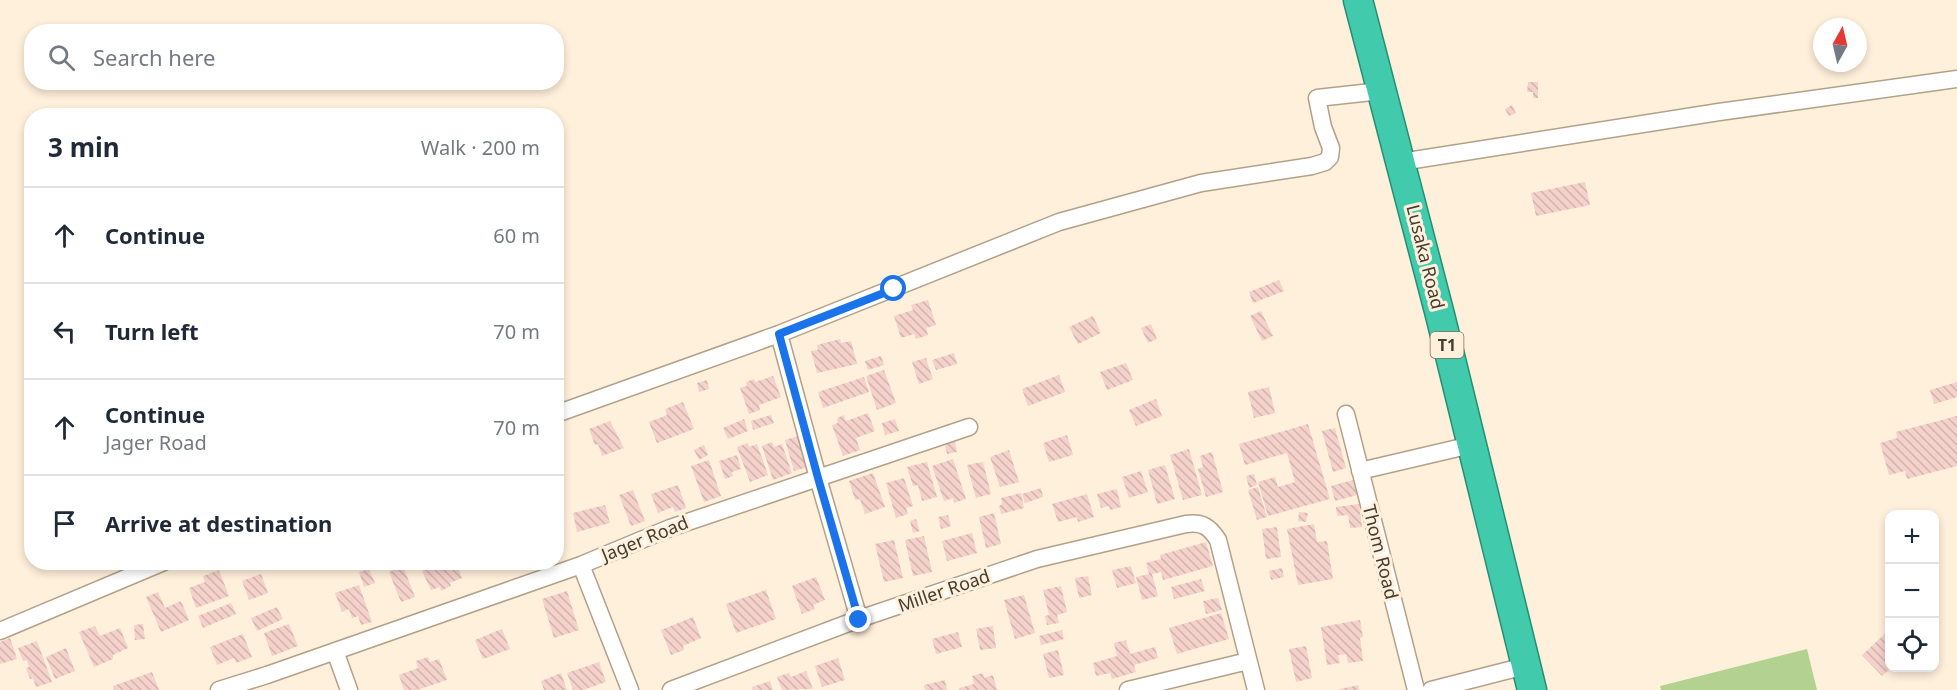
<!DOCTYPE html>
<meta charset="utf-8">
<style>
:root{--surface:#fff;--page:#f6f6f7;--text:#1f2937;--muted:#747a83;--line:#e0e1e3}
body{margin:0;font-family:"Noto Sans",sans-serif;background:var(--page);color:var(--text)}
.controls{position:absolute;right:18px;bottom:18px;display:grid;overflow:hidden;border-radius:12px;box-shadow:0 3px 9px #0003}
.controls button{width:54px;height:54px;display:grid;place-items:center;padding:0;border:0;border-bottom:2px solid var(--line);background:var(--surface);color:var(--text);font:30px sans-serif}
.compass{position:absolute;left:1813px;top:18px;width:54px;height:54px;border-radius:50%;background:var(--surface);box-shadow:0 3px 9px #0003;rotate:8deg}
.stop{position:absolute;width:18px;height:18px;margin:-14px;border:4px solid #1a73e8;border-radius:50%;background:#fff}
.stop.end{background:#1a73e8;border-color:#fff;box-shadow:0 2px 6px #0008}
.list{margin:0;padding:0;list-style:none}
h2{display:flex;justify-content:space-between;align-items:center;height:78px;margin:0;padding:0 24px;font-size:26px}
h2 small{font-size:20px;font-weight:400;color:var(--muted)}
.list li{display:grid;grid-template-columns:39px 1fr auto;gap:18px;align-items:center;box-sizing:border-box;height:96px;padding:0 24px;border-top:2px solid var(--line)}
.list b{display:block;font-size:22px;white-space:nowrap}
.list p{margin:0;font-size:20px;white-space:nowrap;color:var(--muted)}
.list em{font-size:20px;font-style:normal;color:var(--muted)}
.icon{flex:none;width:33px;height:33px;fill:none;stroke:currentColor;stroke-width:2;stroke-linecap:round;stroke-linejoin:round}
.map{position:relative;flex:none;width:1957px;height:690px;overflow:hidden}
.search{position:absolute;background:var(--surface);box-shadow:0 3px 9px #0003;left:24px;top:24px;width:540px;height:66px;display:flex;align-items:center;gap:15px;box-sizing:border-box;padding:0 21px;border-radius:24px;color:var(--muted);font-size:22px}
.panel{position:absolute;background:var(--surface);box-shadow:0 3px 9px #0003;left:24px;top:108px;width:540px;height:462px;border-radius:24px}
.map>svg:first-child{display:block}
</style>
<div class="map">
<svg width="1957" height="690" viewBox="0 0 1957 690">
<defs>
<pattern id="building-back-hatch" width="6" height="6" patternUnits="userSpaceOnUse" patternTransform="scale(1.5)"><rect width="6" height="6" fill="#f4d1ca"/><path d="M-1 5l2 2M0 0l6 6M5-1l2 2" fill="none" stroke="#d2b4ae"/></pattern>
</defs>
<rect width="100%" height="100%" fill="#fff0db"/>
<path fill="#b3d291" d="M1807,649L1817,690H1661L1660,686Z"/>
<path fill="url(#building-back-hatch)" d="M1528,82H1538V98H1533V92H1527Z
M1512,105L1516,113L1509,116L1505,109Z
M1585,182L1590,205L1536,216L1531,193Z
M1279,280L1284,291L1253,303L1249,292Z
M928,300L936,325L926,328L928,335L916,339L914,334L901,338L894,316L913,310L911,305Z
M1261,311L1273,336L1262,341L1250,316Z
M1093,316L1101,333L1078,344L1069,327Z
M1151,324L1157,339L1148,343L1141,328Z
M840,339L841,343L851,341L857,364L817,373L811,351L818,350L817,345Z
M954,353L957,364L936,370L932,360Z
M881,356L884,365L868,370L865,361Z
M926,358L933,379L919,384L912,362Z
M1126,363L1133,380L1107,390L1100,372Z
M884,370L896,403L877,410L866,376Z
M1059,375L1065,392L1028,406L1022,389Z
M773,376L781,397L759,405L760,410L749,414L740,388L747,386L746,382L754,379L755,382Z
M864,377L869,392L823,408L818,392Z
M707,380L709,389L699,392L697,383Z
M1957,382V397L1934,404L1930,390Z
M1269,387L1275,413L1254,418L1248,392Z
M1156,399L1162,416L1136,426L1129,410Z
M683,402L694,429L657,443L649,422L667,415L665,409Z
M868,413L875,431L856,438L860,450L843,456L832,425L838,423L837,418L844,415L846,421Z
M771,415L774,423L753,430L751,421Z
M1957,416V466L1907,479L1905,471L1889,475L1880,443L1897,438L1896,432Z
M744,419L748,431L728,439L723,428Z
M895,419L899,431L885,435L882,423Z
M610,421L624,448L602,456L598,444L595,445L589,429Z
M1308,424L1330,499L1268,516L1258,482L1275,477L1278,487L1295,482L1287,453L1245,465L1239,444Z
M1335,428L1346,468L1333,472L1322,431Z
M802,435L811,466L794,471L785,440Z
M1067,435L1073,455L1049,462L1043,443Z
M954,438L957,452L947,454L944,441Z
M772,442L774,447L782,444L792,473L773,480L762,446Z
M748,443L749,447L757,444L768,475L750,482L737,447Z
M704,445L708,455L699,460L694,450Z
M1189,449L1202,495L1183,500L1170,455Z
M1009,450L1019,482L1000,487L990,457Z
M1212,452L1223,492L1206,497L1198,469L1203,467L1200,456Z
M737,455L741,469L732,472L733,476L725,479L719,461Z
M953,459L966,499L954,503L953,498L944,501L932,466Z
M709,460L721,496L704,502L691,466Z
M927,462L937,497L922,501L918,485L913,486L907,467Z
M983,462L991,494L976,498L967,465Z
M1165,465L1175,499L1157,504L1148,470Z
M1141,471L1148,492L1129,498L1122,477Z
M873,473L885,507L865,514L860,499L855,500L849,481Z
M1254,474L1257,485L1249,488L1246,476Z
M904,478L913,506L906,508L908,514L896,518L886,483Z
M1353,480L1357,495L1335,501L1331,486Z
M678,485L686,508L675,512L673,507L658,513L651,494Z
M1258,487L1267,517L1257,520L1248,490Z
M1041,488L1043,497L1025,503L1022,494Z
M1117,489L1121,507L1110,510L1109,506L1101,508L1097,494Z
M633,490L645,521L631,526L619,495Z
M1021,493L1024,508L1001,514L999,506L1002,504L1001,498Z
M1087,494L1094,517L1078,522L1077,517L1058,522L1052,504Z
M1359,504L1362,527L1350,528L1348,515L1337,516L1336,507Z
M605,505L610,523L577,532L573,513Z
M1299,512L1308,513L1306,522L1298,521Z
M994,513L1001,544L986,548L979,517Z
M948,515L951,526L941,529L938,517Z
M916,519L920,531L913,533L910,521Z
M1314,524L1317,542L1327,541L1333,579L1298,585L1287,529Z
M1277,527L1281,557L1266,559L1262,529Z
M972,533L977,553L947,561L942,541Z
M924,536L932,572L913,576L905,540Z
M894,540L903,578L884,582L875,544Z
M1206,542L1213,566L1163,580L1161,572L1152,574L1158,596L1142,600L1136,577L1149,574L1146,563L1161,559L1160,555Z
M442,562H456L462,578L450,583L451,586L441,591L440,587L431,590L422,571Z
M403,566L415,597L401,602L389,572Z
M1131,566L1136,583L1117,588L1112,570Z
M1282,568L1284,577L1271,580L1269,571Z
M369,569L375,583L364,587L359,572Z
M219,570L229,596L196,608L189,588L205,582L203,576Z
M261,574L268,593L249,600L242,581Z
M1088,576L1092,595L1079,598L1075,578Z
M816,577L825,600L813,605L815,609L802,614L792,586Z
M1201,579L1205,591L1174,599L1171,587Z
M359,585L372,622L361,625L358,616L352,618L349,609L342,612L335,593Z
M1061,586L1067,612L1057,615L1059,623L1047,625L1045,616L1049,615L1043,590Z
M766,590L776,619L736,633L726,604Z
M567,591L579,630L554,638L542,599Z
M158,592L165,608L181,601L189,620L161,632L146,597Z
M1024,595L1035,633L1015,639L1004,600Z
M1218,598L1222,610L1206,614L1203,601Z
M231,603L236,614L203,628L198,616Z
M277,607L283,619L257,631L251,618Z
M1221,613L1229,639L1177,654L1169,628Z
M693,617L701,638L683,646L684,650L671,655L661,630Z
M1360,620L1363,637L1360,638L1363,661L1348,663L1346,654L1338,655L1340,663L1327,665L1321,627Z
M143,624L145,639L135,640L134,625Z
M289,624L298,646L272,656L264,633Z
M95,626L100,636L120,628L128,648L113,655V659L94,667L79,632Z
M993,626L996,648L980,650L976,629Z
M502,629L510,649L483,659L475,640Z
M1890,629V668H1891L1882,676L1862,655Z
M1062,630L1064,639L1041,645L1039,636Z
M958,632L962,647L936,654L932,639Z
M243,634L252,657L236,663L234,658L217,665L210,647Z
M10,638L17,659L0,664V642Z
M1126,640L1130,654L1155,647L1158,658L1134,665L1136,672L1112,679L1110,673L1096,676L1093,663L1117,656L1114,643Z
M37,641L52,682L36,687L33,678L30,679L26,668L29,667L27,660L23,661L18,648Z
M1306,646L1312,678L1296,682L1289,649Z
M66,648L75,671L55,679L46,657Z
M1058,650L1064,675L1049,678L1043,654Z
M428,657L430,662L439,659L447,680L417,690H404L399,675L418,668L416,661Z
M838,658L845,680L822,687L815,666Z
M599,662L606,682L583,690H573L567,673Z
M806,671L813,689L782,690L777,677L789,673L791,677Z
M152,672L159,690H114L113,686Z
M561,673L567,690H544L541,681Z
M983,673L984,678L993,675L997,690H960L959,688L974,684L972,676Z
M945,680L947,690H925L924,685Z
M770,681L773,690H753L752,687Z
M1358,685L1359,690H1340V689Z"/>
<g fill="none" stroke-linecap="round" stroke-linejoin="round">
<g stroke="#b2a188" stroke-width="19">
<path id="minor" d="M1401,162L1719,112L1957,79
M779,334L818,478L969,427
M556,414L779,334L1059,222L1201,183L1312,166L1325,162L1330,157L1331,148L1323,127L1317,98L1381,91
M1346,414L1416,690
M1360,471L1471,445
M581,565L630,690
M0,631L164,562
M335,651L349,690
M219,690L267,675L581,565L670,528L818,478L859,619
M671,690L859,619L1037,559L1186,524C1202,522 1209,526 1218,540L1256,690
M1128,690L1248,661
M1431,690L1525,666"/>
</g>
<g stroke="#249073" stroke-width="31">
<path id="trunk" d="M1358,0L1440,315L1532,690"/>
</g>
<use href="#minor" stroke="#fff" stroke-width="16"/>
<use href="#trunk" stroke="#42caac" stroke-width="28"/>
</g>
<g fill="none" stroke-linecap="round" stroke-linejoin="round">
<path stroke="#1a73e8" stroke-width="8" d="M859,620L818,478L779,334L894,289"/>
</g>
<g text-anchor="middle" stroke-width="6" stroke-linejoin="round" paint-order="stroke">
<rect fill="#fff0db" stroke="#7b7264" stroke-width="1.5" x="1430.5" y="332" width="33" height="26" rx="4.5"/>
<g font-size="16" font-weight="bold" fill="#433c31">
<text x="1447" y="351">T1</text>
</g>
<g font-size="18" fill="#433c31" stroke="#fff0db">
<text transform="translate(1425 257) rotate(76)" y="6">Lusaka Road</text>
<text transform="translate(645 539) rotate(-22)" y="6">Jager Road</text>
<text transform="translate(1380 552) rotate(76)" y="6">Thom Road</text>
<text transform="translate(944 591) rotate(-19)" y="6">Miller Road</text>
</g>
</g>
</svg>
<div class="controls">
<button>+</button>
<button>−</button>
<button><svg class="icon" aria-label="locate" viewBox="0 0 24 24"><circle cx="12" cy="12" r="6"/><path d="M12 2v4M12 18v4M2 12h4M18 12h4"/></svg></button>
</div>
<svg class="compass" viewBox="-18 -18 36 36"><path d="M0-13l5 13h-10z" fill="#e53935"/><path d="M0 13l5-13h-10z" fill="#747a83"/></svg>
<div class="stop" style="left:894px;top:289px"></div>
<div class="stop end" style="left:859px;top:620px"></div>
<div class="search"><svg class="icon" aria-label="search" viewBox="0 0 24 24"><circle cx="10" cy="10" r="6"/><path d="M15 15l6 6"/></svg>Search here</div>
<section class="panel">
<h2>3 min<small>Walk · 200 m</small></h2>
<ul class="list">
<li><svg class="icon" aria-label="ahead" viewBox="0 0 24 24"><path d="M12 20V5M6 11l6-6 6 6"/></svg><div><b>Continue</b></div><em>60 m</em></li>
<li><svg class="icon" aria-label="left" viewBox="0 0 24 24"><path d="M17 20v-9H6M10 6l-5 5 5 5"/></svg><div><b>Turn left</b></div><em>70 m</em></li>
<li><svg class="icon" aria-label="ahead" viewBox="0 0 24 24"><path d="M12 20V5M6 11l6-6 6 6"/></svg><div><b>Continue</b><p>Jager Road</p></div><em>70 m</em></li>
<li><svg class="icon" aria-label="arrive" viewBox="0 0 24 24"><path d="M6 21V4h12l-3 4 3 4H6"/></svg><div><b>Arrive at destination</b></div></li>
</ul>
</section>
</div>
